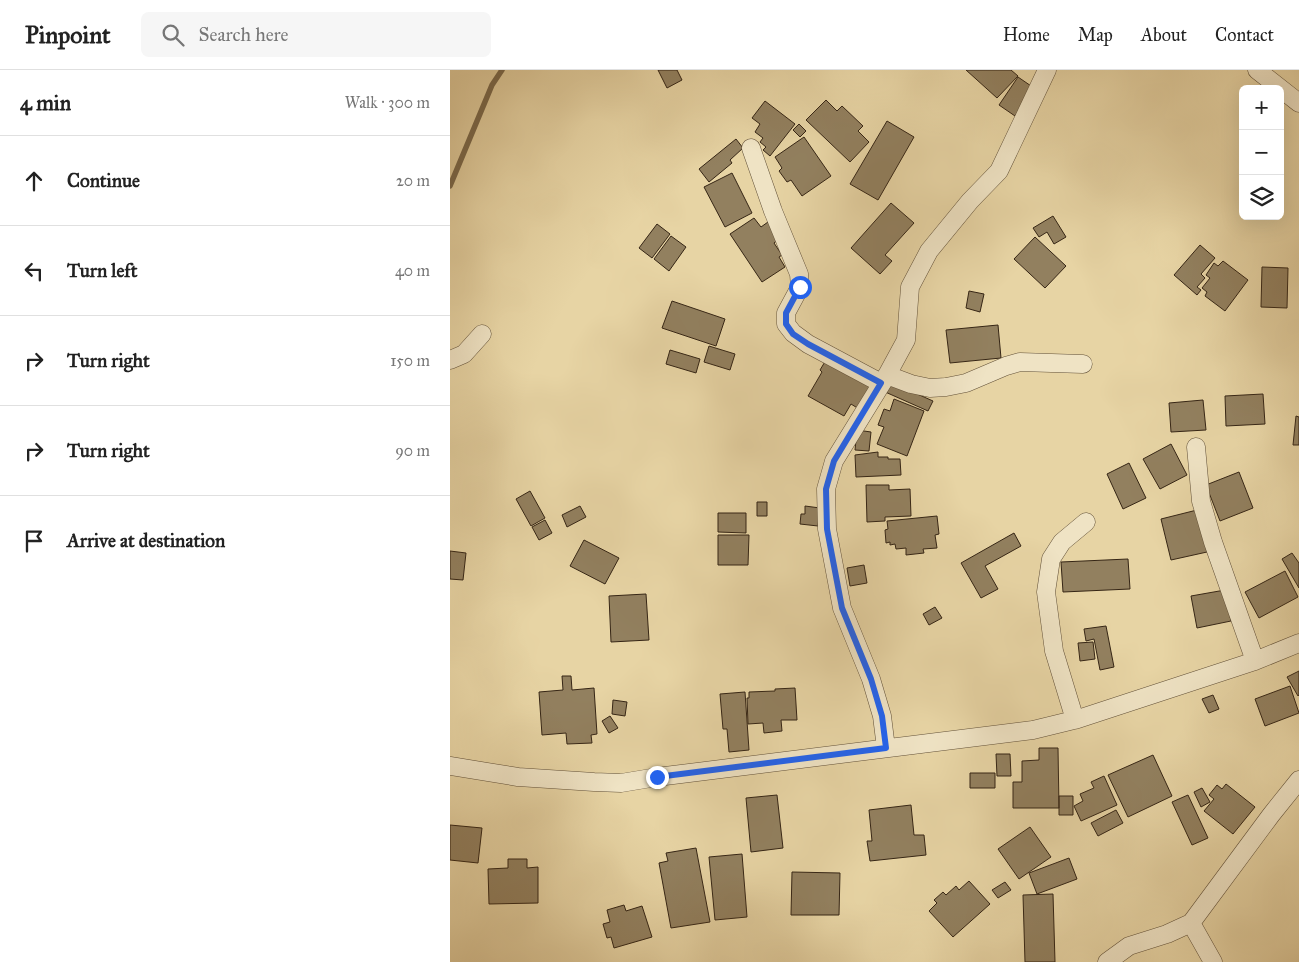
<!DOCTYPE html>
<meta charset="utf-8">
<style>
:root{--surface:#fff;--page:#f6f6f6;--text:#222;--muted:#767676;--line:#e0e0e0}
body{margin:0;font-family:"IM FELL Great Primer",serif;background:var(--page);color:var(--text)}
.controls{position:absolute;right:15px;top:15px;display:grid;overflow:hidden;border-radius:8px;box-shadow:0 5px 20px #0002}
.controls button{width:45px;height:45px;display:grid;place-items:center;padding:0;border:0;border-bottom:1px solid var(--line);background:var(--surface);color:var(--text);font:25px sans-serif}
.stop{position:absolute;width:15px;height:15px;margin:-11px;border:4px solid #2563eb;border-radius:50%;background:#fff}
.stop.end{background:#2563eb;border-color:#fff;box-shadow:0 1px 5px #0008}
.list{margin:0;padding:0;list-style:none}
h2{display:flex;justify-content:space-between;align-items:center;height:65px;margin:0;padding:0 20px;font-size:21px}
h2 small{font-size:16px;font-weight:400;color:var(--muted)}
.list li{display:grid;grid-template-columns:32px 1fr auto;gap:15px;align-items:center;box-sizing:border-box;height:90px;padding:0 20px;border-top:1px solid var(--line)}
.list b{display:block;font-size:19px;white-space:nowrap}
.list em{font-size:16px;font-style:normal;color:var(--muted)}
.icon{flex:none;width:28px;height:28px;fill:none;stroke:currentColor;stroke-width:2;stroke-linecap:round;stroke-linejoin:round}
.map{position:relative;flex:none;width:849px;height:892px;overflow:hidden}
header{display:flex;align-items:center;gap:30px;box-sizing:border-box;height:70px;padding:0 25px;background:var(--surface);border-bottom:1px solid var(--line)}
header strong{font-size:24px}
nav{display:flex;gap:28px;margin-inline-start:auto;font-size:18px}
.search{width:350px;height:45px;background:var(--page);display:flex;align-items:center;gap:12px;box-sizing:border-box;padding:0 18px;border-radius:8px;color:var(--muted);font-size:19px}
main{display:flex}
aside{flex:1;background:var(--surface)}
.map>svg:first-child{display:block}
</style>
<header>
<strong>Pinpoint</strong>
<div class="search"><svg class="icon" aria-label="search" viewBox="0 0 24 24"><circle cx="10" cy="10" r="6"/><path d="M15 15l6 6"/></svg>Search here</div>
<nav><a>Home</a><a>Map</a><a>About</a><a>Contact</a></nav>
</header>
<main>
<aside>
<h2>4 min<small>Walk · 300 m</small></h2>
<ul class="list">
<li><svg class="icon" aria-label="ahead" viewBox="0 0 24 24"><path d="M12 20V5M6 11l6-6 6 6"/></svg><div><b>Continue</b></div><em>20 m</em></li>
<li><svg class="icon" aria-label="left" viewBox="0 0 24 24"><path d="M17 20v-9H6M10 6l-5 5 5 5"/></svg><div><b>Turn left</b></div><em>40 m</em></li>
<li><svg class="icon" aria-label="right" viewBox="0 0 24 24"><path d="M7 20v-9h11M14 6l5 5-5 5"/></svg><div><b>Turn right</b></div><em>150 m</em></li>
<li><svg class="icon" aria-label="right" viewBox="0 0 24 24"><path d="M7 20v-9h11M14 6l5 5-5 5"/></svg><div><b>Turn right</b></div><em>90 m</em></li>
<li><svg class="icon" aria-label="arrive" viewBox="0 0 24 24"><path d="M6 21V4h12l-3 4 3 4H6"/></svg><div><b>Arrive at destination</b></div></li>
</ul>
</aside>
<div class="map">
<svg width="849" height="892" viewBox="0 0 849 892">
<rect width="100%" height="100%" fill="#e7d4a4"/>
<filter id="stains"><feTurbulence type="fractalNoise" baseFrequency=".004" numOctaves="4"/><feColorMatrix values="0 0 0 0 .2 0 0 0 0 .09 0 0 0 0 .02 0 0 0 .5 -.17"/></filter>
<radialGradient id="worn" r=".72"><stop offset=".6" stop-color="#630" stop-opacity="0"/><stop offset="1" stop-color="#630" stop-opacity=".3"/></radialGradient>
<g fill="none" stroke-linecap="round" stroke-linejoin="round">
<path stroke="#7b6a4d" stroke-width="5.5" d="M0,116L42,15L52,0"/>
</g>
<path fill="#92805f" stroke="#352515" d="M208,0H227L232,10L217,18Z
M516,0H561L568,6L547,28Z
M568,7L584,18L565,46L549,35Z
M376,30L387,41L392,36L413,56L408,61L419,72L400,92L356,50Z
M315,31L345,54L320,86L313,80L316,77L310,72L313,68L305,62L310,54L302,48Z
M437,51L464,67L428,130L400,114Z
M349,54L356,61L350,67L343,60Z
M354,67L381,106L352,126L341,110L337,112L329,101L332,98L325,87Z
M286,69L293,78L280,90L282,93L259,112L249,99Z
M282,103L302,143L275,157L254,117Z
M441,133L464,153L435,185L442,191L430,204L401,178Z
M603,146L616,167L604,174L597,162L589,167L583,158Z
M304,148L311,157L318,152L329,169L324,173L332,185L329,187L335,197L312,212L280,164Z
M207,154L220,164L202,188L189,178Z
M221,166L236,177L219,201L204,189Z
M585,167L616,196L595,218L564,189Z
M750,175L765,188L751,204L755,208L747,217L751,220L747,225L724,205Z
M773,191L798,210L775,241L755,226L757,222L752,218L760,208L756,205L764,193L768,196Z
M812,197L838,198L837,238L811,237Z
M519,221L534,224L530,242L516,238Z
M222,231L275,249L266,276L212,258Z
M548,255L551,288L500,293L496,260Z
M259,276L285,284L280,300L254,292Z
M220,280L250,289L246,303L216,294Z
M376,290L422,317L409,339L401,334L394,346L358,326L372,302L370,300Z
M438,311L483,331L478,341L433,321Z
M813,324L815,354L776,356L775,326Z
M444,329L474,341L457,386L427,374L434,357L428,355L434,339L440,341Z
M753,330L756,360L721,362L719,333Z
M846,346L849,347V375H843Z
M407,360L421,362L419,381L405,380Z
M721,374L737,405L710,419L693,389Z
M428,382V387H438V389H450L451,405L406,407L405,385Z
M679,393L696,428L673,439L657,404Z
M789,402L803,438L770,451L756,415Z
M416,415H439V420L460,419L461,446L435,447V451L417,452Z
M80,421L95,448L81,456L66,429Z
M307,432H317V446H307Z
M130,436L136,447L117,457L112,445Z
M355,436L370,438L368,456L350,454L351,444H355Z
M747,440L757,482L721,490L711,449Z
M268,443H296V463L268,462Z
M487,446L489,464L485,465L487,478L473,479L474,483L456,485V478L446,479L445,474L440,475V472L436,473L435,460L438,459L437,451Z
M95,450L102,463L89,470L82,457Z
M564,463L571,476L535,496L548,519L531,528L511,493Z
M268,465H299L298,495H268Z
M134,470L169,488L155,514L120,496Z
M0,481L16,483L13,510L0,509Z
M842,483L849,493V518L832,489Z
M678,489L680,519L613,522L611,492Z
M414,495L417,513L400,516L397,498Z
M835,501L848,527L809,548L795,522Z
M775,520L781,551L747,558L741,526Z
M196,524L199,570L161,572L159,526Z
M485,537L492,548L479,555L473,544Z
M656,556L664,597L650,600L644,569L636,571L634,559Z
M643,572L645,589L630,591L628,573Z
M849,601V625L848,626L837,607Z
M112,606H121L122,620L144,618L147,664L141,665L142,673L117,674L116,663L92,665L89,622L113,620Z
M840,616L849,643L815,656L805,629Z
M345,618L347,650H331L332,661L314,663L313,653L298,654L297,628H299V622L325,621V619Z
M295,622L299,680L279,682L277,659H273L270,624Z
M763,625L769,639L759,643L752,629Z
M163,630L177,632L175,646L162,644Z
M160,646L168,658L159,663L152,651Z
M589,678H608L609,738H563V712H572V691L589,690Z
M546,684H560L561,706H547Z
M703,685L722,726L678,747L658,705Z
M520,703H545V718H520Z
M654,706L667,735L631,751L624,736L633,731L630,724L644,718L641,712Z
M776,714L805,737L783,764L754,741L764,729L759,725L767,715L772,719Z
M752,718L760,732L751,737L744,722Z
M327,725L333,778L301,782L296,728Z
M738,725L758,768L742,775L722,732Z
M609,726H623V745H609Z
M461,735L464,765H474L476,785L420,791L417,771H422L419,740Z
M666,740L673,753L648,766L641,753Z
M0,755L32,758L28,793L0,790Z
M580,757L601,787L569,809L548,779Z
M246,778L260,852L221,858L209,793L218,791L216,783Z
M292,784L297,847L265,850L259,787Z
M619,788L627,809L587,824L579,803Z
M58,789H77V798L88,797V833L39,834L38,799L58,798Z
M342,802L390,803L389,845H341Z
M519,811L540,834L503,867L479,841L487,833L484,830L493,822L496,825L506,816L509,820Z
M555,812L561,820L548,828L542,820Z
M603,824L605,892H575L573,825Z
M174,835L176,841L192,836L202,867L164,878L161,867L157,868L153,854L160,852L157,840Z"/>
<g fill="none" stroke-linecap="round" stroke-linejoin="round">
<g stroke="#625139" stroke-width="19">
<path id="street" d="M807,0L849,33
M301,78L323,141L349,204L350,217L336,243V254L343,263L358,274L431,313
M0,290L14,284L32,264
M437,305L461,314L480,318L496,317L516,313L556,296L570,292L633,294
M746,377L751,431L763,472L805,591
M625,650L604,581L596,522L601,489L612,472L636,452
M436,678L432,646L421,609L392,538L377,459L376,419L384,391L437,305L456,270L460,217L479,181L520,131L549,101L597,0
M0,696L68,707L144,712L171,713L207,707L583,660L628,649L805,591L849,573
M741,853L763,892
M657,892L679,876L717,864L741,853L821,745L849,710"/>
</g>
<use href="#street" stroke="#efe3c4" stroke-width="18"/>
</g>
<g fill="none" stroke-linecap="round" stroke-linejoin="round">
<path stroke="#2563eb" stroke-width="6" d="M207,707L436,678L432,646L421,609L392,538L377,459L376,419L384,391L431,313L358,274L343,264L336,254V243L350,217"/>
</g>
<rect width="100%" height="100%" filter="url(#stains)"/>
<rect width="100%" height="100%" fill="url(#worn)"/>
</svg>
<div class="controls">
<button>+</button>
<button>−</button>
<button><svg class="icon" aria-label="layers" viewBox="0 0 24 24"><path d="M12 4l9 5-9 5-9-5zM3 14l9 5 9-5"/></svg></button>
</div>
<div class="stop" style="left:350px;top:217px"></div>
<div class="stop end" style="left:207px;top:707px"></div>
</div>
</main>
